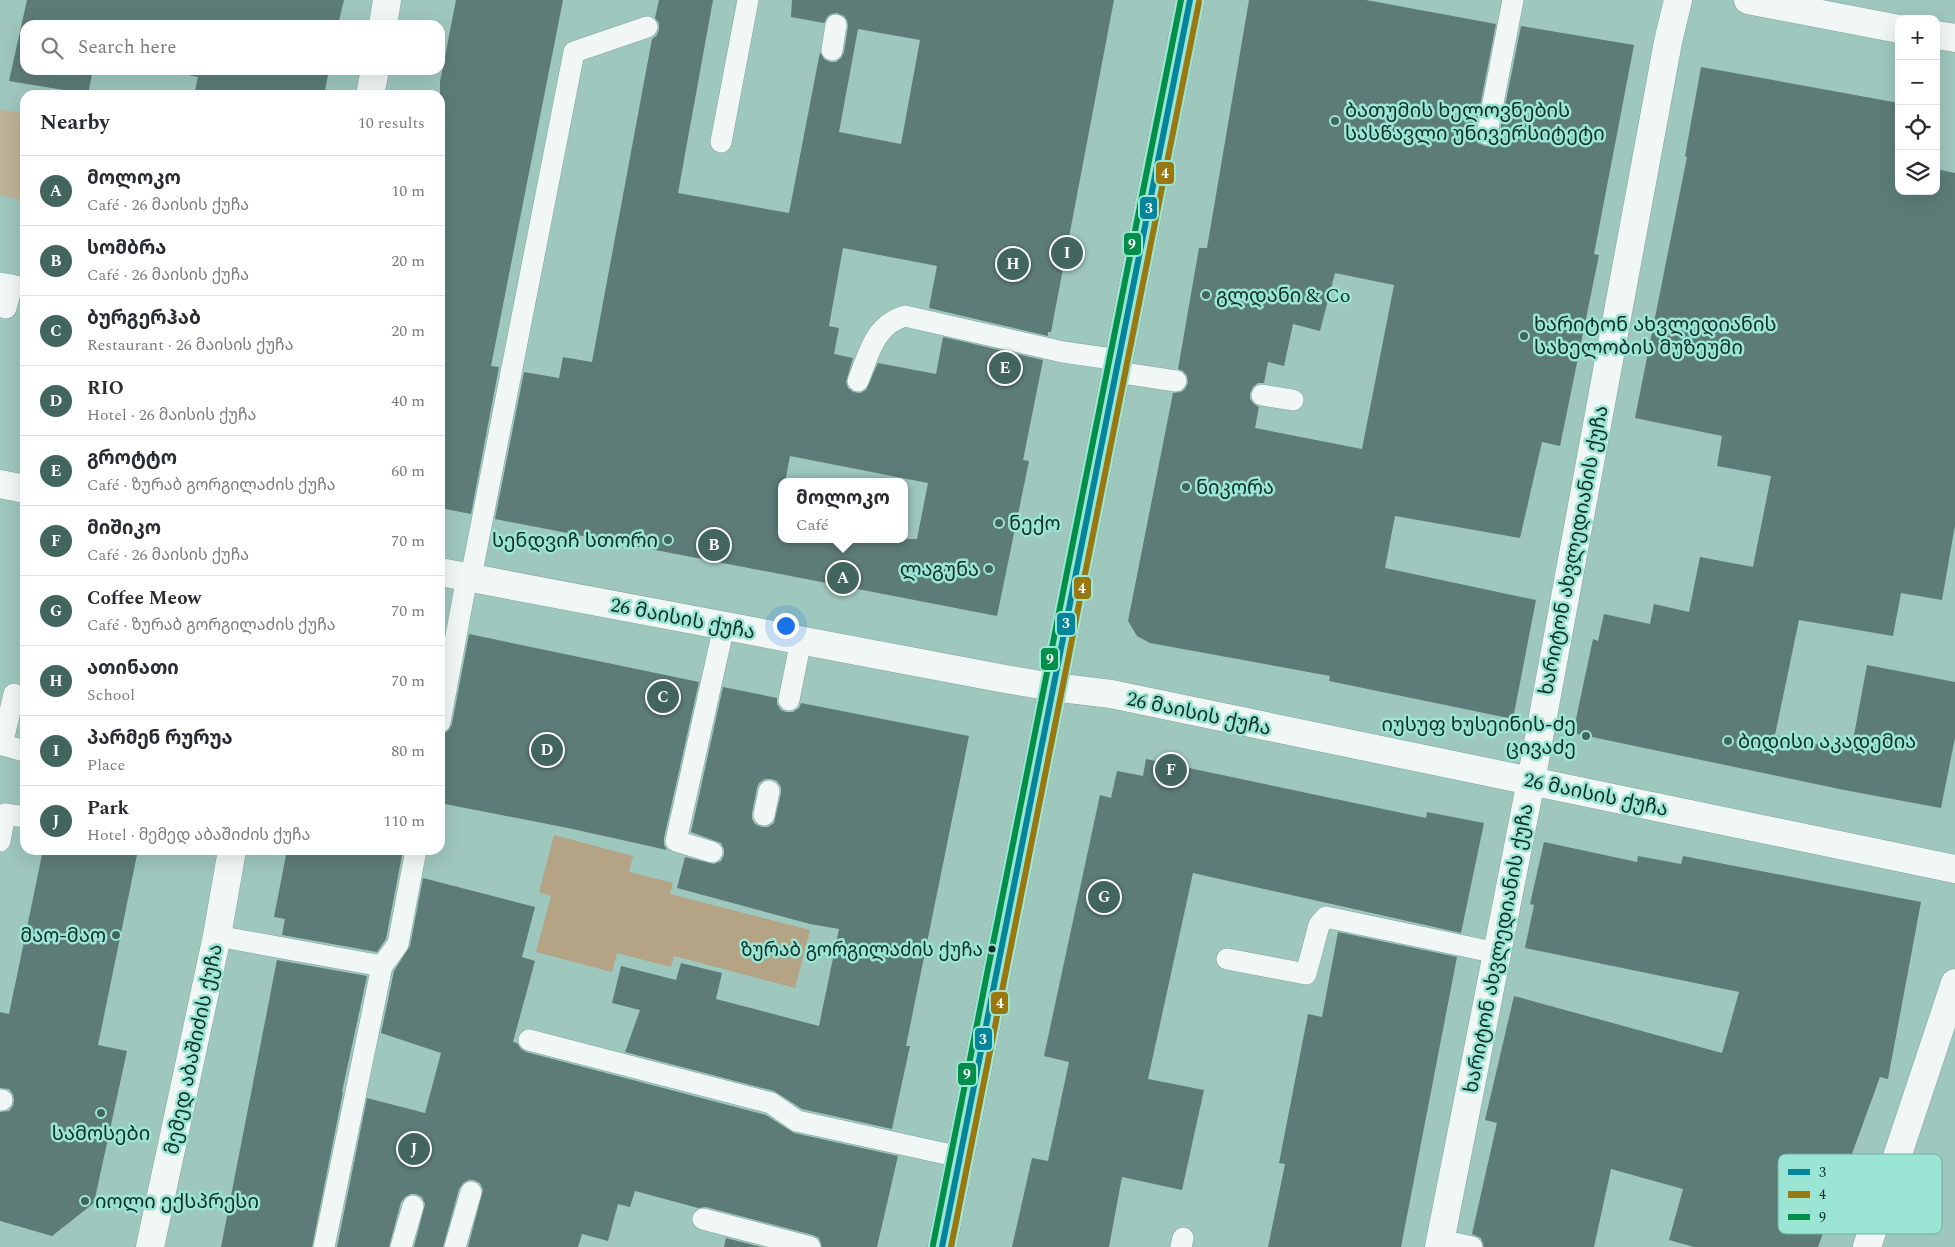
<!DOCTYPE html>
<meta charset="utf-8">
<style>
:root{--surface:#fff;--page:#f7f7f7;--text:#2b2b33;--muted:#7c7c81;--line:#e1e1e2;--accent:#42655d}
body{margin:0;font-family:Spectral,"Noto Sans Georgian",serif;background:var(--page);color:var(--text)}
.controls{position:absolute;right:15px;top:15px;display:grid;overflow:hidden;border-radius:10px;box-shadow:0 5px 20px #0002}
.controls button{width:45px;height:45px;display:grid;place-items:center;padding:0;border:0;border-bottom:1px solid var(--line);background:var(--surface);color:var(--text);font:25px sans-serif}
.you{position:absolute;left:785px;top:625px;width:18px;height:18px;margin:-12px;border:4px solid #fff;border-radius:50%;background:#1a73e8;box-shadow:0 0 0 8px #1a73e833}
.badge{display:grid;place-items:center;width:32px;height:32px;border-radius:50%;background:var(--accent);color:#fff;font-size:16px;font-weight:700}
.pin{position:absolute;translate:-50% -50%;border:2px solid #fff;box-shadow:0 1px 5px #0006}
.popup{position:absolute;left:778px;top:478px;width:130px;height:65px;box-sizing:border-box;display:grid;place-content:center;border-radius:10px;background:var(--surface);filter:drop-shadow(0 1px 4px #0005);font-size:16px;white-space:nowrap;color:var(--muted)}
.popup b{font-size:19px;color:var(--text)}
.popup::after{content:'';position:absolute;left:50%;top:100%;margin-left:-10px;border:10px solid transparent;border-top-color:var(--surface)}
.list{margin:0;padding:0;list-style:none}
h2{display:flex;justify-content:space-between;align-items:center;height:65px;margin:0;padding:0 20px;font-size:21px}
h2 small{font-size:16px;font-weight:400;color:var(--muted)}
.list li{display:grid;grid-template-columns:32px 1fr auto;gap:15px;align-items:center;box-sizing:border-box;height:70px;padding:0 20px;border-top:1px solid var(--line)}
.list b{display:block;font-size:19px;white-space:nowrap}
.list p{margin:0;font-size:16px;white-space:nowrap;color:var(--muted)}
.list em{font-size:16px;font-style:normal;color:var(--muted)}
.icon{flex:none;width:28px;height:28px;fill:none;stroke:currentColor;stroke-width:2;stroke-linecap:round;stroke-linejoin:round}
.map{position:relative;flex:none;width:1955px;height:1247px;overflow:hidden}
.search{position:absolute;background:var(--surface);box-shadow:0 5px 20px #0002;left:20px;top:20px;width:425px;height:55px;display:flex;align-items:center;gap:12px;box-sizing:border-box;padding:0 18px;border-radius:15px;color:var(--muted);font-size:19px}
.panel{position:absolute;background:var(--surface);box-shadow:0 5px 20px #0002;left:20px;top:90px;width:425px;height:765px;border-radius:15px}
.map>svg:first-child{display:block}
</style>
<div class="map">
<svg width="1955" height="1247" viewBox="0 0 1955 1247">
<rect width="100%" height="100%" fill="#9ec7bd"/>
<path fill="#beb298" d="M0,109L25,114V201L0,195Z"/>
<path fill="#b4a384" d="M554,835L633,856L629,872L673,883L670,894L810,930L795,988L674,956L671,967L617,953L612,972L536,952L551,896L539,892Z"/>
<path fill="#5d7c78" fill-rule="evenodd" d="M27,0H344L338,25H25V70H93L88,94L9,81Z
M456,0H563L491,366L499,367L471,514L440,508V82Z
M659,0H713L678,193L789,213L820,52L824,59L830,62H836L841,58L844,52L848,26L847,20L844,16L837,13L831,14L827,17L824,23L791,17L792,0H1114L1051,332H1048V336L929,308L937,266L843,248L829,326L839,328L834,354L853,358L846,382L848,388L853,392L860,393L866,390L878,363L936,374L943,337L1043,360L1023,460L1029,461L997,616L495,519L524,372L559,378L563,357L592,362L652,39L657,35L659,29V23L655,18ZM858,29L920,40L901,144L839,132ZM790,456L928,483L917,539H782V482H785Z
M1249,0H1366L1496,24L1475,132V138L1478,143L1485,146H1492L1496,143L1499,136L1521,26L1634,45L1594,254L1599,255L1560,446L1542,442L1520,538L1395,516L1385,568L1536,600L1513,719L1329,681L1330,676L1150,643L1137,636L1128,621L1173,393L1181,392L1185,389L1188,383L1187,376L1183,371L1178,369L1199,248H1207ZM1335,273L1394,285L1362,449L1255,428L1259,407L1254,404L1250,399V393L1253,387L1258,383H1264L1268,362L1284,366L1293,324L1320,331Z
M1701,67L1899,103V191H1936V169L1955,173V525L1942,600L1901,593L1893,636L1799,620L1775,735L1851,751L1867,665L1955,682V738L1941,808L1844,790L1573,733L1593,639L1598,641L1604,614L1650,624L1654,604L1689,612L1700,557L1753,567L1771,476L1717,466L1722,436L1635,418L1687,157L1685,156Z
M164,70H329L324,95H194L198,77Z
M469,634L699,682L664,838V845L667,850L568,828L440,803V749L443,734L449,730L452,724Z
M723,687L777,698V704L781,710L786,712H793L799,708L801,703L969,736L906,1046H910L892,1129L802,1109L774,1091L625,1052L640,1010L612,1003L621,966L676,980L681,963L722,973L716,999L819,1026L839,929L810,924L677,888L685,857L714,864L721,861L724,855V849L721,843L691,832ZM765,779H771L777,781L781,787V793L774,823L768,827H762L755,824L752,819V813L757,788L759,783Z
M1146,759L1426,818L1427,812L1484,823L1461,933L1193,873L1148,1079L1204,1090L1182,1190L1122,1177L1109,1247H1012L1032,1158L1048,1161L1069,1062L1044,1056L1100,795L1111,798L1117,771L1143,776Z
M1544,842L1637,862L1638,856L1681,864L1683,856L1921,902L1888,1079L1880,1077L1818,1247H1694L1669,1240L1683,1189L1611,1169L1594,1247H1484L1481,1238L1472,1234L1497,1123L1485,1120L1514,996L1722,1053L1739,992L1525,948L1534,905L1530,904Z
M43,850H138L98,1045L127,1051L94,1203L52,1236L0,1221V1112L9,1111L13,1106L14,1100L13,1094L9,1089L0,1088V1012L9,1014Z
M287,850H403L386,939L377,952L282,935L285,919L274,917Z
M423,878L535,907L522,957L535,961L513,1042L517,1043L521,1049L526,1052L766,1115L794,1133L898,1156L877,1247H822L819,1238L813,1235L706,1207L698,1208L635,1191L630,1207L618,1204L608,1241L582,1234L578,1247H468L483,1190L480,1183L474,1180H469L463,1183L459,1189L443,1247H414L425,1204L422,1197L416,1194H411L405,1197L401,1202L389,1247H337L367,1098L425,1113L441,1053L381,1033L394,971L410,946Z
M1338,932L1457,957L1401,1247H1268L1285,1164L1279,1163L1308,1014L1322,1017Z
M277,960L367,976L342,1092H343L312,1247H221Z
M726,1238L761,1247H724Z"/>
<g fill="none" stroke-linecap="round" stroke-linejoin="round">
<g stroke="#84a49d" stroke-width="22">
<path id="lane" d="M832,50L836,25
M1487,134L1513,0
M721,142L748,0
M0,283L25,288
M6,308L12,285
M1116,372L1176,381
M858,381C869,354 874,325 905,316L1063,352L1119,360
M1262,395L1293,400
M471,577L574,52L647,27
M14,694L2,745L25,751
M789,700L801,640
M440,722L467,577
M764,815L769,791
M0,841L5,814L25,817
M712,852L676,841L724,626
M217,936L382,966L398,944L416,850
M1227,959L1306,974L1319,925L1326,917L1497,953
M529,1040L771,1103L797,1121L960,1157
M0,1100H2
M703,1219L810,1247
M1440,1240L1472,1247
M324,1247L382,966
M401,1247L413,1206
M455,1247L471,1192
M1181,1247L1183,1238"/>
</g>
<g stroke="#84a49d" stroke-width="29">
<path id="street" d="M1748,0L1899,29
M383,25L387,0
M1936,35L1955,38
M370,95L375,70
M0,484L25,489
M440,572L1005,679L1053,687L1111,694L1955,869
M150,1247L217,936L232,850
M1439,1247L1531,781L1668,42L1678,0
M1867,1247L1955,983"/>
</g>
<g stroke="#84a49d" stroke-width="29">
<path id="secondary" d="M942,1247L1190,0"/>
</g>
<use href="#lane" stroke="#f0f7f5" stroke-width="21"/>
<use href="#street" stroke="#f0f7f5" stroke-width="28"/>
<use href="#secondary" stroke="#f0f7f5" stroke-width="28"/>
<g stroke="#9ae5d3" stroke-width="10">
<path id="bus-1" d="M942,1247L1190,0"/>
</g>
<g stroke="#9ae5d3" stroke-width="10">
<path id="bus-2" d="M951,1247L1199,2"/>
</g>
<g stroke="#9ae5d3" stroke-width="10">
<path id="bus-3" d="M933,1245L1181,0"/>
</g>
<use href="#bus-1" stroke="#05859c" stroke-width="6"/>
<use href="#bus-2" stroke="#9b7710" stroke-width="6"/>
<use href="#bus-3" stroke="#038e49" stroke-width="6"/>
</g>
<g fill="#42655d" stroke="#9ae5d3" stroke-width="2">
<circle cx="1335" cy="121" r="5"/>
<circle cx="1206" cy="295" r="5"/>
<circle cx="1524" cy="336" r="5"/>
<circle cx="1186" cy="487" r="5"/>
<circle cx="999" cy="523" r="5"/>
<circle cx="668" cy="540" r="5"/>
<circle cx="989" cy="569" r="5"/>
<circle cx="1586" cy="736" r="5"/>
<circle cx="1728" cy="741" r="5"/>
<circle cx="116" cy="935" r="5"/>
<circle cx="101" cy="1113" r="5"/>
<circle cx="85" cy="1201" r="5"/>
</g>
<circle fill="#113029" stroke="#9ae5d3" stroke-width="2" cx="992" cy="949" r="4.5"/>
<g text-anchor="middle" stroke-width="5" stroke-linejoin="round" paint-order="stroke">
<g font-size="19" fill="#113029" stroke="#9ae5d3" text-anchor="end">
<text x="983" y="956">ზურაბ გორგილაძის ქუჩა</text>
</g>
<g font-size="20" fill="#113029" stroke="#9ae5d3" text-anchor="start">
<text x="1345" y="117">ბათუმის ხელოვნების<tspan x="1345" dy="23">სასწავლი უნივერსიტეტი</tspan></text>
<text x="1216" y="302">გლდანი &amp; Co</text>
<text x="1534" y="331">ხარიტონ ახვლედიანის<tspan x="1534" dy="23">სახელობის მუზეუმი</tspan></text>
<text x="1196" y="494">ნიკორა</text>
<text x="1009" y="530">ნექო</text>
<text x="658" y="547" text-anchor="end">სენდვიჩ სთორი</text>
<text x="979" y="576" text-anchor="end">ლაგუნა</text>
<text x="1576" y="731" text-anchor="end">იუსუფ ხუსეინის-ძე<tspan x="1576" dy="23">ცივაძე</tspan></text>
<text x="1738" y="748">ბიდისი აკადემია</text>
<text x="106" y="942" text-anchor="end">მაო-მაო</text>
<text x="101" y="1140" text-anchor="middle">სამოსები</text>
<text x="95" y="1208">იოლი ექსპრესი</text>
</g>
<g font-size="20" fill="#113029" stroke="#9ae5d3">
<text transform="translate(1573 550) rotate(-79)" y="7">ხარიტონ ახვლედიანის ქუჩა</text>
<text transform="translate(683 618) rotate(11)" y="7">26 მაისის ქუჩა</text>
<text transform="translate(1199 713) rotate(12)" y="7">26 მაისის ქუჩა</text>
<text transform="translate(1596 794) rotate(12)" y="7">26 მაისის ქუჩა</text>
<text transform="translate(1498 948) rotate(-79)" y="7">ხარიტონ ახვლედიანის ქუჩა</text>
<text transform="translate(193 1049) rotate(-78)" y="7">მემედ აბაშიძის ქუჩა</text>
</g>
</g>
<rect x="1778" y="1154" width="164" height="80" rx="8" fill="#9ae5d3" stroke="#71afa0" stroke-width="1"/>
<rect x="1788" y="1169" width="22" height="6" fill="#05859c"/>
<rect x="1788" y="1191" width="22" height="7" fill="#9b7710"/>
<rect x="1788" y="1214" width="22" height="6" fill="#038e49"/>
<g font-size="14" fill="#113029">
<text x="1819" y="1177">3</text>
<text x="1819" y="1199">4</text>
<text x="1819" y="1222">9</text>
</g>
<g stroke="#9ae5d3" stroke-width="2">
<rect x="1155" y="161" width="20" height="24" rx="5" fill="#9b7710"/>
<rect x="1139" y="196" width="19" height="24" rx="5" fill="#05859c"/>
<rect x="1123" y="232" width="19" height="24" rx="5" fill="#038e49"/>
<rect x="1073" y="576" width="19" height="24" rx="5" fill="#9b7710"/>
<rect x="1056" y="612" width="20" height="24" rx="5" fill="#05859c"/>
<rect x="1040" y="647" width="19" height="24" rx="5" fill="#038e49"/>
<rect x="990" y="991" width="19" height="24" rx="5" fill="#9b7710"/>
<rect x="974" y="1027" width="19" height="24" rx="5" fill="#05859c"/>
<rect x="957" y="1062" width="20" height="24" rx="5" fill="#038e49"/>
</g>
<g font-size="14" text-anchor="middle" font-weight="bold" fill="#fff">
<text x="1165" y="178">4</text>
<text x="1149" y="213">3</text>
<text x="1132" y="249">9</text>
<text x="1082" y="593">4</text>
<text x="1066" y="628">3</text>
<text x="1050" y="664">9</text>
<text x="1000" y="1008">4</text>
<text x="983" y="1044">3</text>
<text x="967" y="1079">9</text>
</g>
</svg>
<div class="controls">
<button>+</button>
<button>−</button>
<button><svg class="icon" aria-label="locate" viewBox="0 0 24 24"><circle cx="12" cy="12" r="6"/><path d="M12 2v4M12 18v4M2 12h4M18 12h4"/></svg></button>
<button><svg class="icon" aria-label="layers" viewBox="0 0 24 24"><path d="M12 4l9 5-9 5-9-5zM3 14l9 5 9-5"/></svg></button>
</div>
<div class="you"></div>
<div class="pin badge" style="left:843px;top:578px">A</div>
<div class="popup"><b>მოლოკო</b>Café</div>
<div class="pin badge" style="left:714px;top:545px">B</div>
<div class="pin badge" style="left:663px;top:697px">C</div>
<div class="pin badge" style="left:547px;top:750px">D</div>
<div class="pin badge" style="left:1005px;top:368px">E</div>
<div class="pin badge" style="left:1171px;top:770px">F</div>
<div class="pin badge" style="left:1104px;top:897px">G</div>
<div class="pin badge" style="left:1013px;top:264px">H</div>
<div class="pin badge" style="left:1067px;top:253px">I</div>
<div class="pin badge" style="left:414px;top:1149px">J</div>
<div class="search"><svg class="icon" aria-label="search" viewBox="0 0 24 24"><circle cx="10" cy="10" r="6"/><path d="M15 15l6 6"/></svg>Search here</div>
<section class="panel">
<h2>Nearby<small>10 results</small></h2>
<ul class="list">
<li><span class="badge">A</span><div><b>მოლოკო</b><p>Café · 26 მაისის ქუჩა</p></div><em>10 m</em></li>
<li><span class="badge">B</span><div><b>სომბრა</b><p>Café · 26 მაისის ქუჩა</p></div><em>20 m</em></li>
<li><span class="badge">C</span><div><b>ბურგერჰაბ</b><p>Restaurant · 26 მაისის ქუჩა</p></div><em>20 m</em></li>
<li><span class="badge">D</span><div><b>RIO</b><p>Hotel · 26 მაისის ქუჩა</p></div><em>40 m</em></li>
<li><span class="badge">E</span><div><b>გროტტო</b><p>Café · ზურაბ გორგილაძის ქუჩა</p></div><em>60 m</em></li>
<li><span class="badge">F</span><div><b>მიშიკო</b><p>Café · 26 მაისის ქუჩა</p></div><em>70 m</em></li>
<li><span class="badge">G</span><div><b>Coffee Meow</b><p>Café · ზურაბ გორგილაძის ქუჩა</p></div><em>70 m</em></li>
<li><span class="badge">H</span><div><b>ათინათი</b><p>School</p></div><em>70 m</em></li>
<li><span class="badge">I</span><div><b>პარმენ რურუა</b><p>Place</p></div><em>80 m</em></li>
<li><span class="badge">J</span><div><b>Park</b><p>Hotel · მემედ აბაშიძის ქუჩა</p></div><em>110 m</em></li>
</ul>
</section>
</div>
